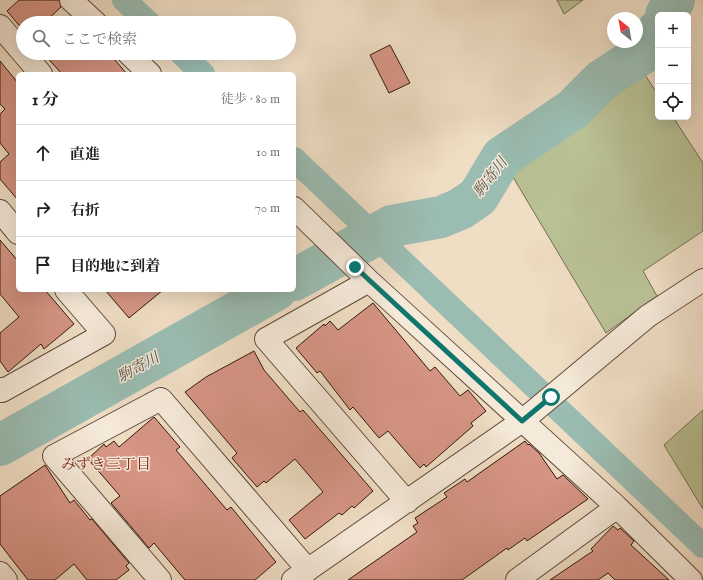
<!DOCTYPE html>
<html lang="ja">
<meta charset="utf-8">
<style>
:root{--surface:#fff;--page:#f2f2f2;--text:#202124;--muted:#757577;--line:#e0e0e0}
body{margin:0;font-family:"IM FELL English","Noto Serif JP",serif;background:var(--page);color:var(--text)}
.controls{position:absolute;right:12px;top:12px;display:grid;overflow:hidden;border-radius:6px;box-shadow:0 4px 16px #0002}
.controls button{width:36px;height:36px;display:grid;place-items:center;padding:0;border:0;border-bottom:1px solid var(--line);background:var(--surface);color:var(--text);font:20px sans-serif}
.compass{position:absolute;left:607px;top:12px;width:36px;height:36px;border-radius:50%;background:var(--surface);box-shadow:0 4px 16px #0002;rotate:329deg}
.stop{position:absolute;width:12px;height:12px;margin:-9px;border:3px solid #0f766e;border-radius:50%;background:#fff}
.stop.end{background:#0f766e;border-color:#fff;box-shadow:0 1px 4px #0008}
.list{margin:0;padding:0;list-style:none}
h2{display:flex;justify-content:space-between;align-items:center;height:52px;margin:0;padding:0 16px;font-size:17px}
h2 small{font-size:13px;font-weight:400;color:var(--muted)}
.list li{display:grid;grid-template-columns:26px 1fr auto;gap:12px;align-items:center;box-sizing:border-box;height:56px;padding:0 16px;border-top:1px solid var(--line)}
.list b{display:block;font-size:15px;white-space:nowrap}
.list em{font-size:13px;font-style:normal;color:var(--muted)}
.icon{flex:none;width:22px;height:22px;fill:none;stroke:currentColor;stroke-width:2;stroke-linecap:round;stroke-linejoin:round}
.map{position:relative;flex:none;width:703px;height:580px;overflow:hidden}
.search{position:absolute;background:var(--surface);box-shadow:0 4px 16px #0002;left:16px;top:16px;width:280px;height:44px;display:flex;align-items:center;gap:10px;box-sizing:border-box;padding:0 14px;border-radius:22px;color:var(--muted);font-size:15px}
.panel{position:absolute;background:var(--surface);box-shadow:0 4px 16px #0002;left:16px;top:72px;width:280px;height:220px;border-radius:6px}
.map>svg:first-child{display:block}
</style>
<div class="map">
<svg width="703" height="580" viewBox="0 0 703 580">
<rect width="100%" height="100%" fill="#efddc4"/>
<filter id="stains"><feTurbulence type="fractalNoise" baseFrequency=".005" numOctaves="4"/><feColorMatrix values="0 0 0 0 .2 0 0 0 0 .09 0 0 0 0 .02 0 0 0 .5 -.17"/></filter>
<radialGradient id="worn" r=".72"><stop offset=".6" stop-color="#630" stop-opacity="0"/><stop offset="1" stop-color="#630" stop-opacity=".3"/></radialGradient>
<path fill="#b9c195" stroke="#756d50" d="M557,0H583L564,14Z
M640,67L658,95V117H673L703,163V231L643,271L657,296L606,333L507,167L581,115L609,87Z
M703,410V509L664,445Z"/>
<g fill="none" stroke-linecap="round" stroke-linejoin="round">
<path stroke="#9abcb1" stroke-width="24" d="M124,0L149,23
M181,53L203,74
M294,159L703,546"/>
<path stroke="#9abcb1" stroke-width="42" d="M666,15L674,0
M294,280L392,226L441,217L460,209L478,197L502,157L572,110L602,80L648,50L658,30
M0,445L276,290"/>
</g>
<path fill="#d69585" stroke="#31190c" d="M19,0H59L61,7L44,23H23V30L7,11Z
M390,45L410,83L389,93L370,55Z
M43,53H109L127,74H62Z
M0,61L18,83V200L0,179V162L9,154L0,143V114L5,109L0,104Z
M0,240L18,261V290H45L74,324L44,349L41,344L8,372L0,361V333L19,317L0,294Z
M105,290H163L129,318Z
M373,303L430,371L435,367L460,396L468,390L486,411L471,423L473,426L426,467L424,464L420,468L388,431L379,438L353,407L350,410L320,371L317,373L296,348L324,324L325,326L330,321L338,330Z
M254,351L264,370L300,412L303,410L373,491L354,508L352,506L342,515L339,513L305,539L289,520L323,492L295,459L266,483L264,481L257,487L232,458L237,453L185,392L206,377Z
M154,417L180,447L176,450L227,510L231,507L276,562L255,580H185L154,543L149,548L111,503L120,496L88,459L104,444L106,447L114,441L119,447Z
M525,441L528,445L529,444L539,453L557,479L563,475L588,499L527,541L525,538L508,550L507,548L462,580H348L417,532L413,526L418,523L415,518L447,497L444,493L465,479L467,482Z
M45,465L70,503L74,500L90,520L92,519L129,563L126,566L129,570L116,580H87L74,564L55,580H28L0,544V496Z
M613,526L618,530L620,528L634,541L631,545L669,580H615L608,573L598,580H550L593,551L591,549Z"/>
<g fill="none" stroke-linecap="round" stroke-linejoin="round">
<g stroke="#604a3a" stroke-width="24">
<path id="minor" d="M71,0L96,23
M0,26L23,53
M23,53L41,74
M128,53L150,74
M294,208L369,281L617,507L691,580
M0,211L18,233
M369,281L266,339L407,502
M0,389L2,391L104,334L66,290
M0,573L6,580
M160,580L54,456L161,399L308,570
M293,580L522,421L648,316L703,280
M517,580L617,507"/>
</g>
<use href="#minor" stroke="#f5e9d9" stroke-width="22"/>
</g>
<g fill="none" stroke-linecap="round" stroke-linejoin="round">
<path stroke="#0f766e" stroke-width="5" d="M355,267L522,421L551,397"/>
</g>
<g text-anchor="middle" stroke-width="3" stroke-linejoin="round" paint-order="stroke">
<g font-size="15" font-style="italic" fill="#565246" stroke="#f5e9d9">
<text transform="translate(490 177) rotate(-52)" y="5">駒寄川</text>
<text transform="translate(138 367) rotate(-29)" y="5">駒寄川</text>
</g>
<g font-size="15" fill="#7a1f14" stroke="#f5e9d9">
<text x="106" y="469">みずき三丁目</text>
</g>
</g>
<rect width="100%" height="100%" filter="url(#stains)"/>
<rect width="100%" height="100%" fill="url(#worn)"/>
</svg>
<div class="controls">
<button>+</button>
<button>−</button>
<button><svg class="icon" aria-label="locate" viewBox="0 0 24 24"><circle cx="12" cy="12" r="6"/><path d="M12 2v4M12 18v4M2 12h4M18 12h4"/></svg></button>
</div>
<svg class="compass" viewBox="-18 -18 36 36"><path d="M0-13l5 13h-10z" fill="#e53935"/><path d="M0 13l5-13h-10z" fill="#757577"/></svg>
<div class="stop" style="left:551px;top:397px"></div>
<div class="stop end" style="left:355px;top:267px"></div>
<div class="search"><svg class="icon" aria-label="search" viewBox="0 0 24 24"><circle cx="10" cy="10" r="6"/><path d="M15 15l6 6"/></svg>ここで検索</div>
<section class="panel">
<h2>1 分<small>徒歩 · 80 m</small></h2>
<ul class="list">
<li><svg class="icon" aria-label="ahead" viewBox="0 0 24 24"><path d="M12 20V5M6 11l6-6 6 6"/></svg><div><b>直進</b></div><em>10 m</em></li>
<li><svg class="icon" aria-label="right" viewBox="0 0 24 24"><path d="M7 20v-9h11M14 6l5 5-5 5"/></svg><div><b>右折</b></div><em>70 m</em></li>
<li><svg class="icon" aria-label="arrive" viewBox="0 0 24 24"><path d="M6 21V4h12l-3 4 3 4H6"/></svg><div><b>目的地に到着</b></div></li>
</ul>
</section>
</div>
